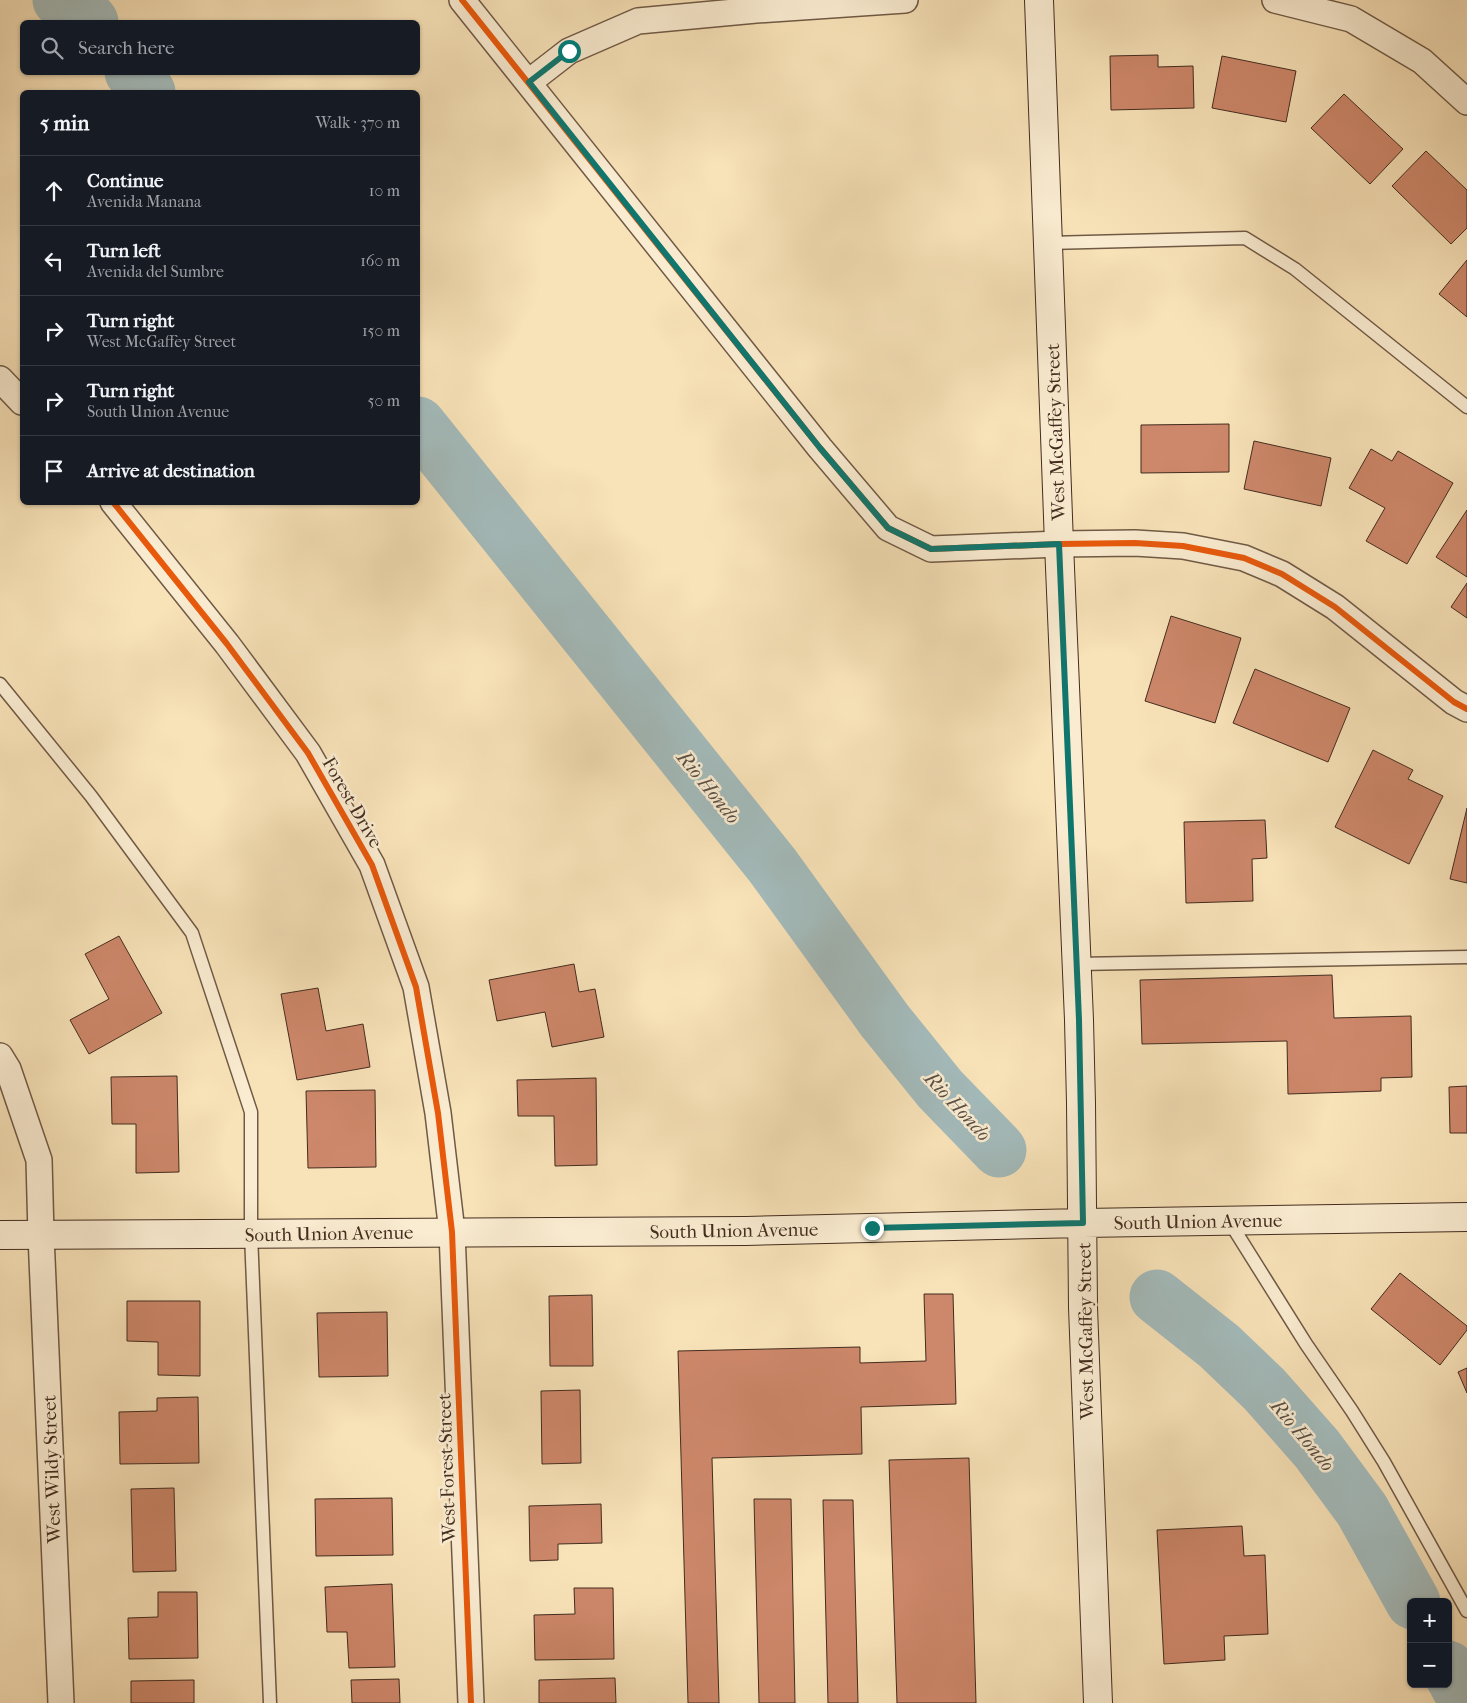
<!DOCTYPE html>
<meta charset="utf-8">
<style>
:root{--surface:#171b24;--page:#242831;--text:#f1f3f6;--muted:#9ea1a6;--line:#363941}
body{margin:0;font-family:"IM FELL French Canon",serif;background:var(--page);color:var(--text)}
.controls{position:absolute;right:15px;bottom:15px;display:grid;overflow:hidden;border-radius:8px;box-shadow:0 1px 4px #0004}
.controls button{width:45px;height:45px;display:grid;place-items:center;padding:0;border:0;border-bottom:1px solid var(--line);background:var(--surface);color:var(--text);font:25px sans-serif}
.stop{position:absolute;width:15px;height:15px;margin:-11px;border:4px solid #0f766e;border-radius:50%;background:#fff}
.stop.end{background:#0f766e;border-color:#fff;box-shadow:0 1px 5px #0008}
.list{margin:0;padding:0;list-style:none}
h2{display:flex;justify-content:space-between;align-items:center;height:65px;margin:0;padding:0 20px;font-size:21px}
h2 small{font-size:16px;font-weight:400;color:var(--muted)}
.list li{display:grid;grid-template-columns:32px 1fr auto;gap:15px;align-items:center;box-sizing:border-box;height:70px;padding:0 20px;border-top:1px solid var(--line)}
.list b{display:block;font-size:19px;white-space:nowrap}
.list p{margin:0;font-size:16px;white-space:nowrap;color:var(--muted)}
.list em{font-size:16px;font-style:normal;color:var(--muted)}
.icon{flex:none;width:28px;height:28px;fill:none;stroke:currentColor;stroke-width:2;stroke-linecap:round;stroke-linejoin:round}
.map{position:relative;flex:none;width:1467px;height:1703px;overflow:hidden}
.search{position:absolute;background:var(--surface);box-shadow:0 1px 4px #0004;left:20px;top:20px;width:400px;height:55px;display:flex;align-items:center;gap:12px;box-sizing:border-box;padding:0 18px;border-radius:8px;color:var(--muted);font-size:19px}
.panel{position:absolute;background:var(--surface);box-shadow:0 1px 4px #0004;left:20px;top:90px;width:400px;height:415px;border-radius:8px}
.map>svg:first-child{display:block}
</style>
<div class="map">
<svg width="1467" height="1703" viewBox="0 0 1467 1703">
<rect width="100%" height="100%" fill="#f8e2b8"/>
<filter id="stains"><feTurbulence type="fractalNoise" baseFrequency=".004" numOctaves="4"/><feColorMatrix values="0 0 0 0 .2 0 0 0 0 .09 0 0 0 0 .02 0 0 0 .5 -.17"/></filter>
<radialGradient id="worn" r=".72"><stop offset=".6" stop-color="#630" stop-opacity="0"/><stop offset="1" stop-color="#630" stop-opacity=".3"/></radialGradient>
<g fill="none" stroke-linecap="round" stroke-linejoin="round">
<path stroke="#a3baba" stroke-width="55" d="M60,0L85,15L91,22
M132,72L148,92
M418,424L772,865L885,1021L940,1089L999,1150
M1157,1297L1219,1346L1264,1389L1317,1449L1362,1510L1413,1602
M1448,1668L1467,1703"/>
</g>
<path fill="#cd876a" stroke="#432c1f" d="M1158,55V67L1193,66L1194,108L1111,110L1110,56Z
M1222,56L1296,71L1286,122L1212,108Z
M1344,94L1403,149L1370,184L1311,128Z
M1426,151L1467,190V228L1451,244L1392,186Z
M1467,260V317L1439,294Z
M1229,424V472L1141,473V425Z
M1254,441L1331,458L1321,506L1244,489Z
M1371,449L1392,461L1398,451L1453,483L1407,564L1366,541L1385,508L1349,488Z
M1467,510V577L1436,557Z
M1467,583V618L1451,607Z
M1171,616L1241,638L1215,723L1145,701Z
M1255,669L1350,708L1328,762L1233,723Z
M1373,750L1413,770L1408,779L1443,796L1409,864L1335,827Z
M1467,808V883L1450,879Z
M1265,820L1267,858L1252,859L1253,901L1186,903L1184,822Z
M119,936L162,1013L89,1054L70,1020L109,999L85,954Z
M574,964L579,992L595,989L604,1037L552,1047L545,1012L497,1021L489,980Z
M1332,975L1334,1018L1411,1016L1412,1077L1381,1078V1091L1288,1094L1287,1041L1142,1044L1140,980Z
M318,988L326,1031L363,1024L370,1067L297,1080L281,994Z
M177,1076L179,1172L136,1173V1124H112L111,1077Z
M596,1078L597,1165L555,1166L554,1116H518L517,1080Z
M1467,1086V1133H1450L1449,1087Z
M375,1090L376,1167L308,1168L306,1091Z
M1400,1273L1467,1326V1330L1440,1365L1371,1309Z
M924,1294H953L956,1404L861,1407L862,1454L712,1458L719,1703H688L678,1351L860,1347V1363L926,1361Z
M592,1295L593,1366H550L549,1296Z
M127,1301H200V1376L158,1375V1342L127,1341Z
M387,1312L388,1376L319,1377L317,1313Z
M1467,1368V1393L1458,1372Z
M580,1390L581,1463L542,1464L541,1391Z
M198,1397L199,1463L120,1464L119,1412L157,1411V1398Z
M969,1458L976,1703H897L889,1460Z
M174,1488L176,1571L133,1572L131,1489Z
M392,1498L393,1555L316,1556L315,1499Z
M754,1499H791L795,1703H759Z
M823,1500H853L858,1703H828Z
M601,1504L602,1543L558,1544V1560L530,1561L529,1506Z
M1242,1526L1244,1556L1265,1555L1268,1634L1224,1636L1225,1660L1164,1664L1157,1530Z
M392,1584L395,1667L349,1668L347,1632H327L325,1587Z
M574,1588H613L614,1659L535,1660L534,1615L575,1614Z
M158,1592H197L198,1658L129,1659L128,1618L158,1617Z
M615,1678L616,1703H539V1680Z
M399,1679L400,1703H352L351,1680Z
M194,1680V1703H131V1681Z"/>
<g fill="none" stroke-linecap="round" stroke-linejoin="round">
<g stroke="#705a45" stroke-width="15">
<path id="service" d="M1048,243L1245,238L1295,269L1467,407
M0,684L91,796L192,933L251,1112V1234L270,1703
M1077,964L1467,957
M1229,1221L1306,1344L1352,1411L1384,1462L1467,1611"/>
</g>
<g stroke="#705a45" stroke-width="28">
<path id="minor" d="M462,0L820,448L888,528L931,549L1059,544L1135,543L1183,546L1244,558L1282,574L1335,607L1454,702L1467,709
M1275,0L1351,19L1422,61L1467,102
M529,82L569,51L638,21L756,10L905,0
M0,379L22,402
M113,502L227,644L308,753L372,865L416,987L438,1113L452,1232L471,1703
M0,1056L8,1069L39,1160L41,1235L61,1703"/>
</g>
<g stroke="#432c1f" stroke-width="30">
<path id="secondary" d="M1039,0L1059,544L1079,1020L1081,1103L1083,1307L1098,1703
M0,1235L746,1231L1083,1223L1467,1217"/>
</g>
<use href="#service" stroke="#faecd1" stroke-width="12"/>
<use href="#minor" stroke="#faecd1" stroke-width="25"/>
<use href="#secondary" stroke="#faecd1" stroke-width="28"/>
<g stroke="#faecd1" stroke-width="9">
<path id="cycleway" d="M462,0L820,448L888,528L931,549L1059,544L1135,543L1183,546L1244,558L1282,574L1335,607L1454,702L1467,709
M113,502L227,644L308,753L372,865L416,987L438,1113L452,1232L471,1703"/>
</g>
<use href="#cycleway" stroke="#e8590c" stroke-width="6"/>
</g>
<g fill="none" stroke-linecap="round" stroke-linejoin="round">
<path stroke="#0f766e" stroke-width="6" d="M569,51L529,82L820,448L888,528L931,549L1059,544L1079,1020L1083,1223L872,1228"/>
</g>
<g text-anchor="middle" stroke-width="5" stroke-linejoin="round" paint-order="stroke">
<g font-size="19" fill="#432c1f" stroke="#faecd1">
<text transform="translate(1055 432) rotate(-92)" y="7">West McGaffey Street</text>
<text transform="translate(353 802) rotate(60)" y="7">Forest Drive</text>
<text transform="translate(1198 1221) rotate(-1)" y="7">South Union Avenue</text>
<text transform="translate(734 1230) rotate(-1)" y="7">South Union Avenue</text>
<text transform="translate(329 1233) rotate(-1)" y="7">South Union Avenue</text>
<text transform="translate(1085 1331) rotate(-91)" y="7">West McGaffey Street</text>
<text transform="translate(446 1468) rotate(-92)" y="7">West Forest Street</text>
<text transform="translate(51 1469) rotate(-92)" y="7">West Wildy Street</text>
</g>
<g font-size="20" font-style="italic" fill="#5b5046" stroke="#faecd1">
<text transform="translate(709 787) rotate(51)" y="7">Rio Hondo</text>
<text transform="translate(958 1106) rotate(47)" y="7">Rio Hondo</text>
<text transform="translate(1303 1435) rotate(50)" y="7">Rio Hondo</text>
</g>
</g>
<rect width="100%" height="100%" filter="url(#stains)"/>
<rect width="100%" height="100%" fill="url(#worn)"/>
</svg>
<div class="controls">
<button>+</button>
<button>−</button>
</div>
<div class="stop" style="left:569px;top:51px"></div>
<div class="stop end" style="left:872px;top:1228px"></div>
<div class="search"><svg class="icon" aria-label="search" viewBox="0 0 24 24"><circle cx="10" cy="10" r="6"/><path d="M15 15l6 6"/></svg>Search here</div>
<section class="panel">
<h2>5 min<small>Walk · 370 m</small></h2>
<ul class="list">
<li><svg class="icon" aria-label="ahead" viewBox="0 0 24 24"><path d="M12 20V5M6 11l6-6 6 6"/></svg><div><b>Continue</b><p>Avenida Manana</p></div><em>10 m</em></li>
<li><svg class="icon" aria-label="left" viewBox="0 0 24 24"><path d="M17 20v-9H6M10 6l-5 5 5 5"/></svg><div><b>Turn left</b><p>Avenida del Sumbre</p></div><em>160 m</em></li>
<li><svg class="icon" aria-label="right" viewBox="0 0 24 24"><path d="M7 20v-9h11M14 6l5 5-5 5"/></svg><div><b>Turn right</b><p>West McGaffey Street</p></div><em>150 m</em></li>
<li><svg class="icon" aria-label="right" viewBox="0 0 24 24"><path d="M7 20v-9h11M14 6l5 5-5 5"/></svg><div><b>Turn right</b><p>South Union Avenue</p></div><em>50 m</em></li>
<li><svg class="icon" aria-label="arrive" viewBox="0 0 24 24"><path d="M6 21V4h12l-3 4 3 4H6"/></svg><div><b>Arrive at destination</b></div></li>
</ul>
</section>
</div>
